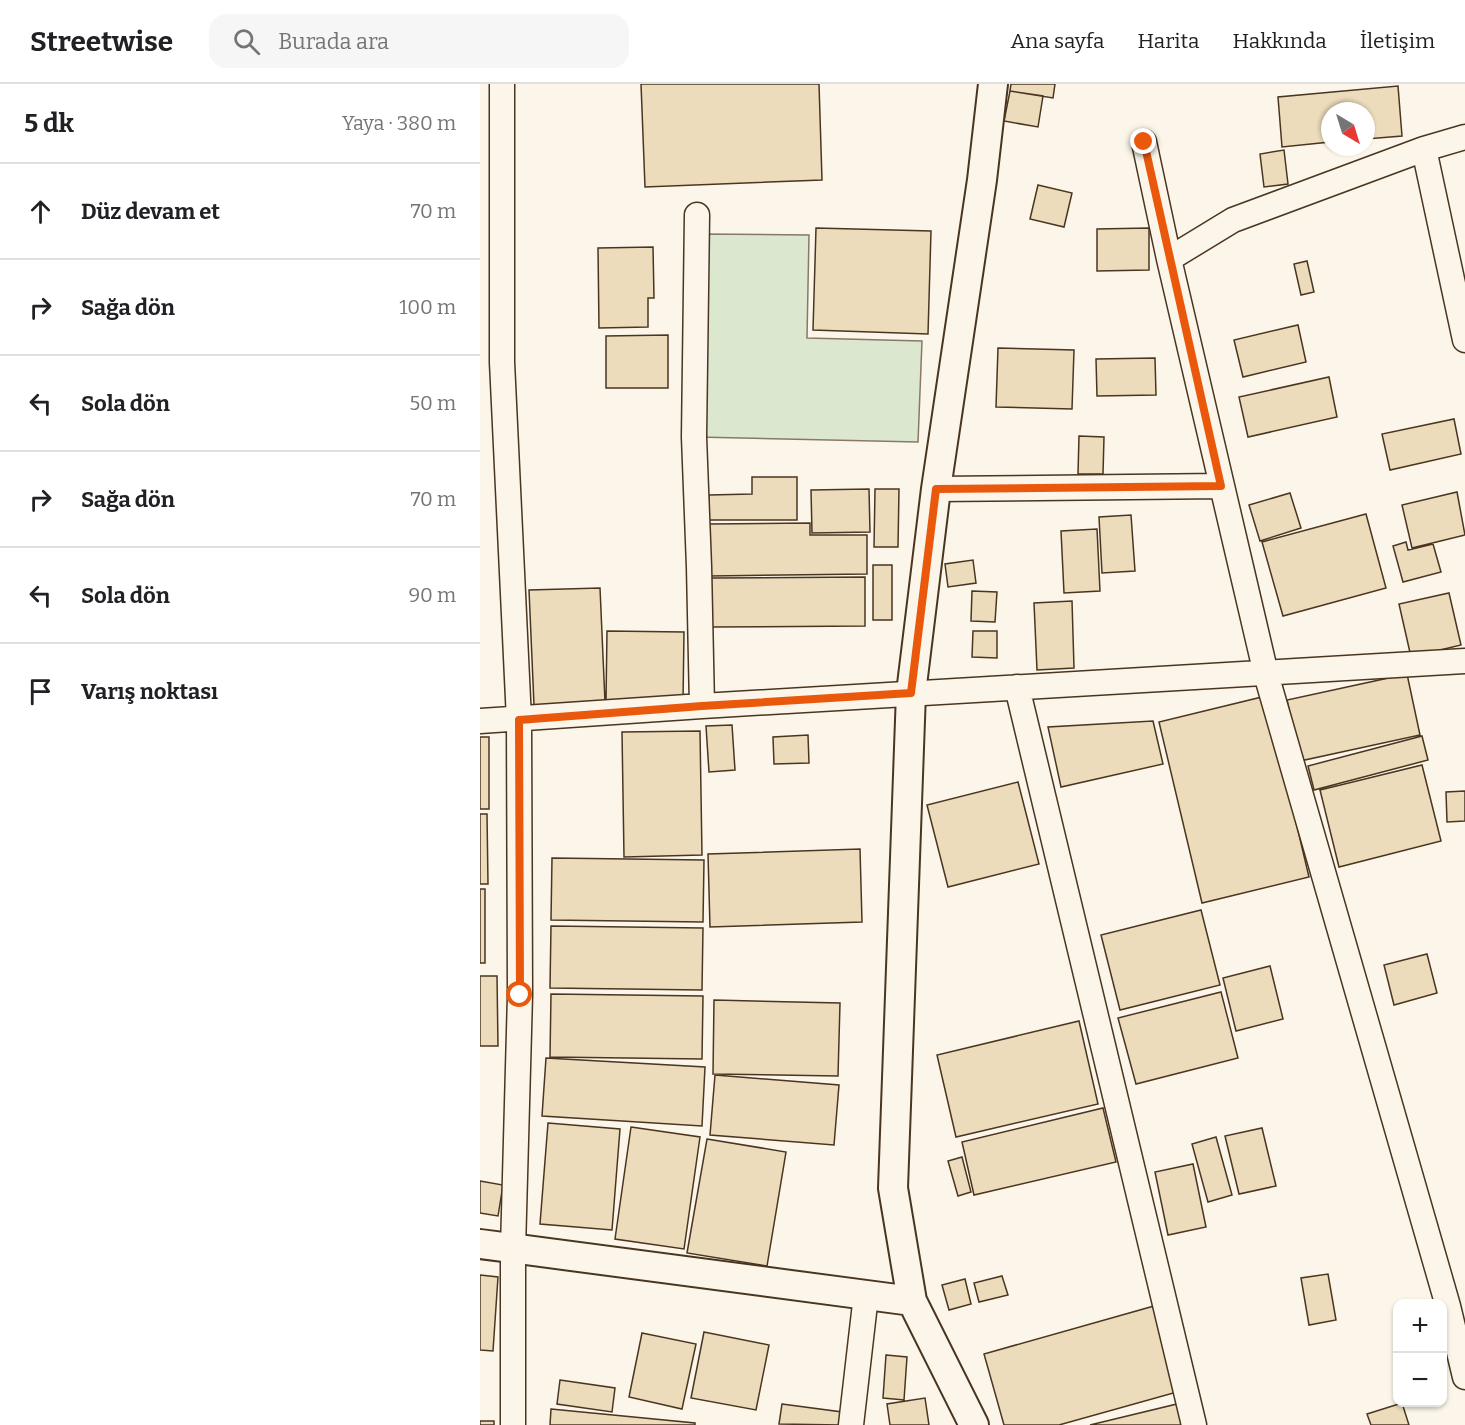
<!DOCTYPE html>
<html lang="tr">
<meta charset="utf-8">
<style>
:root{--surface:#fff;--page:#f6f6f6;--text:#202124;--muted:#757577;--line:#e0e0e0}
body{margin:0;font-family:Bitter,serif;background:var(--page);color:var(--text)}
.controls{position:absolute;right:18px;bottom:18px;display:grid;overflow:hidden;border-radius:12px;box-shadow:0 2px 4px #0004}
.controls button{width:54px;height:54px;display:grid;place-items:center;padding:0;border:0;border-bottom:2px solid var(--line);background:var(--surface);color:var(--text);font:30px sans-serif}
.compass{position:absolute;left:841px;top:18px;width:54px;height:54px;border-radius:50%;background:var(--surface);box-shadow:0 2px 4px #0004;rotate:142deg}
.stop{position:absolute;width:18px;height:18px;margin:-14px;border:4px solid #ea580c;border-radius:50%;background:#fff}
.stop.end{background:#ea580c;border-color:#fff;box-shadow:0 2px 6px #0008}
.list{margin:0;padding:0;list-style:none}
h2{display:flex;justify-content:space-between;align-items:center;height:78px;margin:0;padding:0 24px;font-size:26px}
h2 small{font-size:20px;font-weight:400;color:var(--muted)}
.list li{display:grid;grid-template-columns:39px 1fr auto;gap:18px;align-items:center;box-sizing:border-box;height:96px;padding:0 24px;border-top:2px solid var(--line)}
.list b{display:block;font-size:22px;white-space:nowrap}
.list em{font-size:20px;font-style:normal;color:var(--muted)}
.icon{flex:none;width:33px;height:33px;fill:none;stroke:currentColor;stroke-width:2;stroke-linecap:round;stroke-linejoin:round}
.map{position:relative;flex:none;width:985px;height:1341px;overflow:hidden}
header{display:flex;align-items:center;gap:36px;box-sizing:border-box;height:84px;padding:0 30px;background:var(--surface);border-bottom:2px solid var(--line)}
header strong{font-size:28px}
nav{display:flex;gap:33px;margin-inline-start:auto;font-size:21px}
.search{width:420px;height:54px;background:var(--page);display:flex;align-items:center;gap:15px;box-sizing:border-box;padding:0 21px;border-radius:18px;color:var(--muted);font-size:22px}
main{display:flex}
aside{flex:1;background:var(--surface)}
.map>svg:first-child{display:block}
</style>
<header>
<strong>Streetwise</strong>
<div class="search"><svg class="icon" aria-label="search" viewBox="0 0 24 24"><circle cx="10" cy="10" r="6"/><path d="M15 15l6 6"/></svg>Burada ara</div>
<nav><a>Ana sayfa</a><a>Harita</a><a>Hakkında</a><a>İletişim</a></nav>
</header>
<main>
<aside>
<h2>5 dk<small>Yaya · 380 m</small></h2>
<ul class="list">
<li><svg class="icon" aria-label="ahead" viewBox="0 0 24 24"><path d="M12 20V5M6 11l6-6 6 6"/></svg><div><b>Düz devam et</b></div><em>70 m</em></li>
<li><svg class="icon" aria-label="right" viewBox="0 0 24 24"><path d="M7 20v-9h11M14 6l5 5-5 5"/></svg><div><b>Sağa dön</b></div><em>100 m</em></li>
<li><svg class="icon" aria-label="left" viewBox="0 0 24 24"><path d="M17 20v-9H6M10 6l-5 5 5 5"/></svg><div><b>Sola dön</b></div><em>50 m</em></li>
<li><svg class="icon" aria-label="right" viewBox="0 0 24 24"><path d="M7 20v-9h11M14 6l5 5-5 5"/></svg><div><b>Sağa dön</b></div><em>70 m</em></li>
<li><svg class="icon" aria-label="left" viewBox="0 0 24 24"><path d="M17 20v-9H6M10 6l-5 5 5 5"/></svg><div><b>Sola dön</b></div><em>90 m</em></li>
<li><svg class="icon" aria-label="arrive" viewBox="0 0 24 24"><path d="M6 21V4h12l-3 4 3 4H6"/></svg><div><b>Varış noktası</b></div></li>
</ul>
</aside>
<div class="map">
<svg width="985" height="1341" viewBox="0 0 985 1341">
<rect width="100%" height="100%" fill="#fbf6e9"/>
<path fill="#dce7d0" stroke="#887966" stroke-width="1.5" d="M222,150L329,151L327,254L442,257L438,358L217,353Z"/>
<path fill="#ecdcbc" stroke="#4a3520" stroke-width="1.5" d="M161,0H339L342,96L165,103Z
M531,0H575L573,14L530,7Z
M918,2L922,52L886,55V27H850V58L802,63L798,13Z
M530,7L563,12L558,43L524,37Z
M804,66L808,100L784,103L780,70Z
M558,101L592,109L584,143L550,135Z
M336,144L451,147L448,250L333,246Z
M669,144V186L617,187V145Z
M173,163L174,214H168V243L119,244L118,164Z
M827,177L834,208L821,211L814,180Z
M818,241L826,278L763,293L754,256Z
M188,251V304H126V252Z
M518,264L594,266L592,325L516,323Z
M675,274L676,311L617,312L616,275Z
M849,293L857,333L768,353L759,313Z
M974,335L981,370L910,386L902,350Z
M599,352L624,353L623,390H598Z
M272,393H317V436H229V411L272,410Z
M389,405L390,448L332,449L331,406Z
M395,405H419L418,463H394Z
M977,408L985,451L932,464L922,421Z
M810,409L821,444L780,457L769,421Z
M886,430L906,504L803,532L782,458Z
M651,431L655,487L622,489L619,433Z
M330,439V451H387V490L230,492L229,440Z
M617,445L620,507L584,509L581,447Z
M926,458L928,466L953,460L961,488L923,498L913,462Z
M493,476L496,499L468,503L465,480Z
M393,481H412V536H393Z
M385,493V542L231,543V494Z
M120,504L125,618L54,621L49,506Z
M492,507L517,508L515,538L491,537Z
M969,509L981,561L931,573L919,520Z
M592,517L594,584L557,586L554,519Z
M127,547L204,548L203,618L126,617Z
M493,547H517V574L492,573Z
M927,590L940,651L820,677L807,616Z
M786,612L829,793L722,819L679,638Z
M673,637L683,680L581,703L568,643Z
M252,641L255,686L229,688L226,642Z
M220,647L222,771L144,773L142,648Z
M328,651L329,679L294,680L293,653Z
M942,652L948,676L834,706L828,682Z
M0,653H9V725H0Z
M942,681L961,757L859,783L840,706Z
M538,698L559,780L468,803L447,721Z
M985,707V737L967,738L966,708Z
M0,730H7L8,800H0Z
M380,765L382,838L230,843L228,770Z
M72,774L224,776L223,838L71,836Z
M0,805H5V879H0Z
M721,826L740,901L640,926L621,851Z
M71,842L223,844L222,906L70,904Z
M947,870L957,909L914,921L904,881Z
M790,882L803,935L756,947L743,894Z
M0,892H17L18,962H0Z
M741,908L758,974L656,1000L638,934Z
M71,910L223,912L222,975L70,973Z
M234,916L360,919L358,992L233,990Z
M599,937L618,1020L476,1053L457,971Z
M66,974L225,983L222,1042L62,1032Z
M235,991L359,1001L354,1061L230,1051Z
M623,1024L636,1078L494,1111L482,1058Z
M68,1039L140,1045L132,1146L60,1140Z
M151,1043L220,1053L204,1165L135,1155Z
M782,1044L796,1102L759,1110L745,1052Z
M736,1053L752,1111L728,1118L712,1060Z
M227,1055L306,1068L287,1182L207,1169Z
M482,1073L491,1108L478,1112L468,1077Z
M713,1080L726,1143L688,1151L675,1088Z
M0,1097L23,1101L18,1132L0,1129Z
M848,1190L856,1236L829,1241L821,1194Z
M0,1191L18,1193L13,1267L0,1266Z
M522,1192L528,1211L499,1218L494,1199Z
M485,1195L491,1220L469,1226L462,1201Z
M674,1222L697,1308L579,1341H524L504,1270Z
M224,1248L289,1261L276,1326L211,1314Z
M162,1249L216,1260L202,1325L149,1313Z
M406,1271L427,1273L424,1316L403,1314Z
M80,1296L135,1304L132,1328L77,1320Z
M445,1314L449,1341H410L407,1320Z
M922,1319L929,1341H891L887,1330Z
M302,1320L362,1328L361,1341L299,1340Z
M697,1320L702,1341H610Z
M71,1325L215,1339V1341H70Z
M0,1337H14V1341H0Z"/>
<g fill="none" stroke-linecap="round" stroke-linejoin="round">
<g stroke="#4a3520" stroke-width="27">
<path id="minor" d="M22,0V278L39,636L40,911L33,1165V1341
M985,53L944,65L985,256
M664,58L689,175
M944,65L753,136L689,175L786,590L968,1222L985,1293
M217,131L214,353L219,483L222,622
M456,405L741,402
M537,603L714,1341
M0,637L222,622L985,577
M371,1341L386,1211"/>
</g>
<g stroke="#4a3520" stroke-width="32">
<path id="tertiary" d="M0,1160L432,1217
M494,1341L432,1217L413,1104L431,609L456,405L502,96L513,0"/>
</g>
<use href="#minor" stroke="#fbf6e9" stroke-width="24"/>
<use href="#tertiary" stroke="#fbf6e9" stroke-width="28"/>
</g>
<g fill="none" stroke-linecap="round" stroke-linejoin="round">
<path stroke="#ea580c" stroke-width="8" d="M40,911L39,636L222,622L431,609L456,405L741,402L664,58"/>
</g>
</svg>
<div class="controls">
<button>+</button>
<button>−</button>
</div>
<svg class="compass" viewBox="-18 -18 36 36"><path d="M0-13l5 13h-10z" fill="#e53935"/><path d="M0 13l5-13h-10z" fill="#757577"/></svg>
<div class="stop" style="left:40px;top:911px"></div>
<div class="stop end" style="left:664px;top:58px"></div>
</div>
</main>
